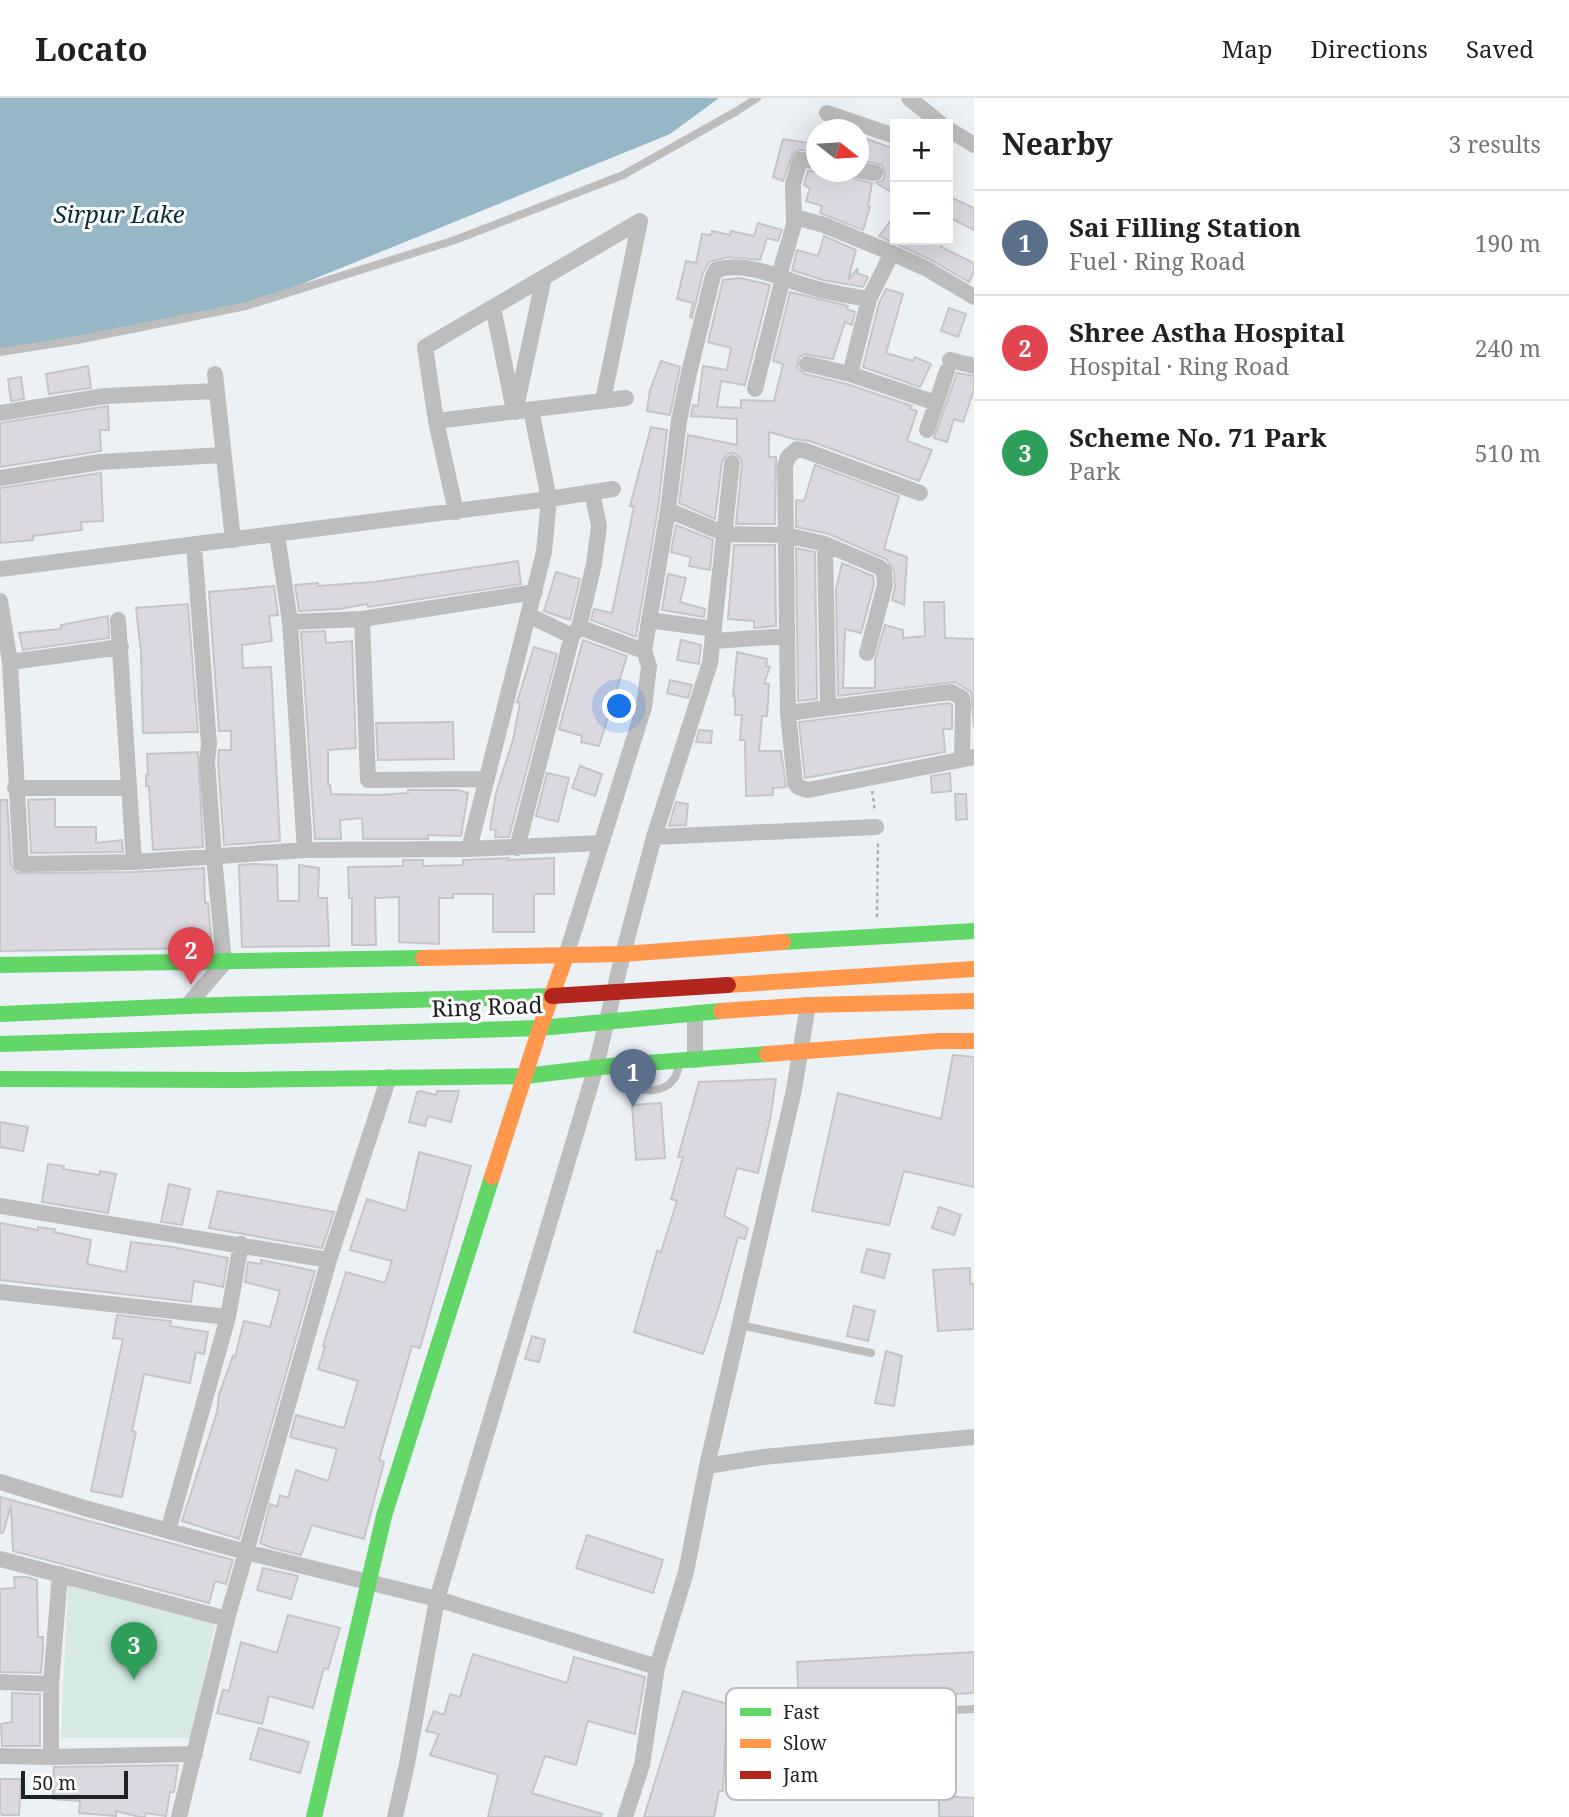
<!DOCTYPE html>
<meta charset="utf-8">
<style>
:root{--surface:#fff;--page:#f2f2f2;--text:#202124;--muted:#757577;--line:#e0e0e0;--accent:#d93025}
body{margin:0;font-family:"Noto Serif",serif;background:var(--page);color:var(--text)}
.controls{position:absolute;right:21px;top:21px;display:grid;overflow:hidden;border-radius:0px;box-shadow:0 7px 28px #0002}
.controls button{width:63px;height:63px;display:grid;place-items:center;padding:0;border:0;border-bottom:2px solid var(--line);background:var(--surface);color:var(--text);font:35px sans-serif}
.compass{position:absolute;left:806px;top:21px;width:63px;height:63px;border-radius:50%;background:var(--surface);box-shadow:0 7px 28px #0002;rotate:107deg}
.scale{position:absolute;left:21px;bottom:18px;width:107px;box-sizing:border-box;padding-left:7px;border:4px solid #1e2124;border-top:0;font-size:19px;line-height:24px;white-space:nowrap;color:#1e2124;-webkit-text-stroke:5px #fff;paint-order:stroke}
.you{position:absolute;left:620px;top:609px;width:24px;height:24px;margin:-18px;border:5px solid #fff;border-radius:50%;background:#1a73e8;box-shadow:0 0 0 10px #1a73e833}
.badge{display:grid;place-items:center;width:46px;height:46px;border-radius:50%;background:var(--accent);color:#fff;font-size:23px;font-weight:700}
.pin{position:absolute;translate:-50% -58px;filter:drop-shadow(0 2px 4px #0008)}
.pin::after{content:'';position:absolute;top:37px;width:24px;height:21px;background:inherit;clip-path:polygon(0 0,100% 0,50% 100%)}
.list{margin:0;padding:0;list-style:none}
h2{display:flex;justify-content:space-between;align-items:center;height:91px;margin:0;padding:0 28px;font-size:30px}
h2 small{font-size:23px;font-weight:400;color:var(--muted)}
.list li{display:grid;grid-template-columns:46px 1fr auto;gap:21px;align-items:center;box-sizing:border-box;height:105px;padding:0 28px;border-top:2px solid var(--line)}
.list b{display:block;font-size:26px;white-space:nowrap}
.list p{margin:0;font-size:23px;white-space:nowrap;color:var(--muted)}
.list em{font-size:23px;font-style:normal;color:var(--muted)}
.map{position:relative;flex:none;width:974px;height:1719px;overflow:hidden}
header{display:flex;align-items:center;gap:42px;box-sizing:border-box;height:98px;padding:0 35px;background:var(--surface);border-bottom:2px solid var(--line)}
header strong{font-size:33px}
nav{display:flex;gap:38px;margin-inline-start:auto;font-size:24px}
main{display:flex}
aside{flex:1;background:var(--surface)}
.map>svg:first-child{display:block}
</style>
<header>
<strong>Locato</strong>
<nav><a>Map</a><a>Directions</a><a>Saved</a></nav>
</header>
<main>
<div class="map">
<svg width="974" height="1719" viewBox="0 0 974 1719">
<rect width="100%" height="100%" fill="#ecf1f6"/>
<path fill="#d6eae3" d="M68,1486L215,1525L192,1640H61Z"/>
<path fill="#96b8c6" d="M0,0H719L670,36L265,201L138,234L0,253Z"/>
<path fill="#dbd8e1" stroke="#c4c5c9" stroke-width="2" d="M858,38L895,51V96L876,85L883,82L885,77L882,67L858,62Z
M783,41L816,46V53L800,52L793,55L783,83L773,79Z
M808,73L848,74L852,80L872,85L868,108L870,109L863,132L820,115L822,108L806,103L810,90L804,87Z
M948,98L974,110V132L948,119Z
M895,117V142H944L941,149L974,165V173L969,184L931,162L879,138Z
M758,125L782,132L778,143L767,140L760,162L728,159L709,164L703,175L692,220L690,219L693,205L677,201L686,163L696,165L702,136L711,137L712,133L730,137L731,133L754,138Z
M824,138L856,152L848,182L858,170L857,175L868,179L863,189L823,182L792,172L797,152L818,158Z
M740,180L770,187L745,287L721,283L717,309L741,310V302L774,303L783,266L773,263L790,194L848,208L847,211L855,214L852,227L845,224L833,261L805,256L799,259L797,270L805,276L847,286L912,308L910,311L917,313L907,343L932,352L919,383L810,343L794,341L769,334V359H776L775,426H736L742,365L741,360L734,355L727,356L722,363L715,421L679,405L688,337L737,347V321L691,318L693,307L698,308L703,268L727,272L731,250L708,244L723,182Z
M886,191L903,196L886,255L913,263L915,259L931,266L920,289L863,269L879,205Z
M949,210L966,216L958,239L941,233Z
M661,263L680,269L670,317L647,313L650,292Z
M88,268L91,290L49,296L46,276Z
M957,275L974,278V292L963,324L954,321L947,344L934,340Z
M21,279L24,301L11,303L8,281Z
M108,308L109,332H100L101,353L0,369V325Z
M651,329L667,332L658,410L636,539L591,522L594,511L612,515L634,409L630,408Z
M815,367L899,398L884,451L907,459L904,507L892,502L895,489L894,473L886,461L829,436L796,429V402L804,403Z
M101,375L103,423L81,424L82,432L33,438V442L0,445V390Z
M676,427L713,442L710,472L689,468L691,459L671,454Z
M734,447H775L776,528L754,530V523L728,521Z
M796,450L815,454L817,601L798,603Z
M518,463L521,486L368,509L367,506L339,511L299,513L295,487L318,485V488L374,484Z
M842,465L873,478L874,486L861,535L845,531L843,590H875V562L885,527L903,532V540L925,538L924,504H944L945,540L974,541V629L971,594L955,584L838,598L836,491Z
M556,474L580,481L570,522L544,513Z
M668,476L686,480L680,504L705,511L704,519L662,512Z
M274,488L278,517L269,518L272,543L242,547L243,570L271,569L280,743L224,747L218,663L219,652H231V633H219L209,494Z
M188,506L198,634L143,635L141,554L136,510Z
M108,518L109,540L23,552L19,535L61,531V527Z
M325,533L326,545L352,543L356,650L328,652V687H330L331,696L378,697L408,695V692H457L468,695L461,738L428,737V741H363L362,720L340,722L341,741H315L301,534Z
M583,542L627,558L599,648L581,644L582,638L559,631Z
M681,542L701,547L699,566L677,562Z
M534,549L557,556L509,739H495L496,732L490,731L496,695L513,642L520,605L517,604Z
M737,554L767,561L766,568L770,569L764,585L769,586L767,618H762L759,653H781L786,689L773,690V697L746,698L745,642H740L742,617H735V598H733Z
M670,582L692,587L688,600L667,595Z
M949,605L952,607V631H943L945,654L805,680L799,624Z
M453,624L454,661L378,662L376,625Z
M699,632L712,633L711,645L696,644Z
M198,654L203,749L153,752L149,688H146V677H148L147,656Z
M580,668L602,676L595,698L572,690Z
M547,675L569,680L558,724L536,718Z
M950,675L951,693L932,695L931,678Z
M955,696H966L967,721L956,722Z
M55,701V729H96V745L122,742L123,754L31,755L28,702Z
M0,702H7L11,767L17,775L134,774L204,770L205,805H208L212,850L0,853Z
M676,704L688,706L686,727L669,728Z
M509,760L508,762L554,760V796H534V834H493V796H453V800H439V846L399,844V799L375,800L376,847H352V800H349L348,769L403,768V762H423V768L463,767V762Z
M253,766L277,767L278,803H299V767L319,770L318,800H327L329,848L242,849L239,767Z
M953,957L974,959V1089L904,1073L889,1127L812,1113L838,995L941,1021Z
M776,981L770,1022L758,1075L737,1070L724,1118L748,1130L745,1141L738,1139L719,1208L703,1256L634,1234L657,1153L661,1154L677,1103L671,1101L683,1059H678L699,984Z
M421,993L436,997L437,993H459L451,1024L428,1018L425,1028L409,1024L417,994Z
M661,1005L665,1060L636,1062L632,1007Z
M0,1024L28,1029L23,1053L0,1049Z
M419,1054L471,1068L420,1250L412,1248L379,1362L384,1364L364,1441L312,1427L301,1457L269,1449L260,1445L270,1406L277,1409L280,1397L288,1400L296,1372L328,1383L337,1351L290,1339L296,1317L344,1330L358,1283L318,1271L325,1249L323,1248L346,1174L385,1185L392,1163L350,1152L367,1101L406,1113Z
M48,1066L64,1068L63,1071L99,1077L100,1073L116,1076L108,1115L42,1104Z
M169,1086L190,1091L182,1127L161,1124Z
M218,1093L334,1114L322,1150L209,1130Z
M939,1109L961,1117L954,1137L932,1130Z
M0,1125L38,1132V1129L55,1131L54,1134L91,1142L87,1166L126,1174L131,1144L172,1149L228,1160L223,1189L194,1183L191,1204L0,1182Z
M867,1151L890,1156L884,1180L861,1174Z
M261,1162L315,1173L239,1441L182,1423L217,1314L219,1297L233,1258L235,1259L244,1223L270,1229L280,1193L245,1184L248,1164L261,1166Z
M970,1170V1186H974V1231L938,1233L933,1172Z
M854,1208L875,1213L868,1243L847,1238Z
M117,1217L171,1223L170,1228L208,1234L204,1256L196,1254L190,1285L144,1276L132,1333L136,1334L122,1399L91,1393L123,1241L113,1240Z
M532,1238L545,1242L539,1264L525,1261Z
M886,1253L902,1258L894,1308L875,1305Z
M0,1399L233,1462L226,1486L215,1483L209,1505L13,1453L11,1408L3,1435H0Z
M587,1437L663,1462L653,1495L576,1470Z
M263,1470L298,1478L291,1501L257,1492Z
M14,1479H27L37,1482L38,1539H43V1550L41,1575L0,1574V1491L15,1490Z
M288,1517L340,1530L328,1571L324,1570L313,1610L269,1598L262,1626L217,1615L223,1592L229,1593L241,1544L277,1555Z
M974,1554V1595L799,1605L797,1564Z
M473,1556L567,1585L574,1559L645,1579L635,1636L588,1623L576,1667L545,1658L532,1695L602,1716L601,1719H488L498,1677L430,1657L439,1636L426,1633L434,1613L444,1617L450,1596L460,1599Z
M683,1593L727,1606L723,1693H719L714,1719H644Z
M12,1595L40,1596V1648H2L1,1626L12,1624Z
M259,1630L309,1644L300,1675L250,1661Z
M178,1667L174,1694H170L166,1718L146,1715L145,1719H140L116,1713V1718L79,1715L80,1703L53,1701L54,1669Z
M0,1681H21L19,1717H2L0,1715Z
M939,1698L974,1700V1719H939Z"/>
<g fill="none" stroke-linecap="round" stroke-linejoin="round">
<path stroke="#aeafb0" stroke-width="2.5" stroke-dasharray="3.5 3.5" stroke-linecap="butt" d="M872,693L875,714
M877,819L878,742"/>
<path stroke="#bebdbe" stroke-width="8" d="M0,254L77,242L246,208L455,142L623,77L737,13L757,0
M620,969C622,974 625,981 628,984C640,996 664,995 674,981C677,977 678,970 680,965
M740,1227L871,1255
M814,1619L974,1611"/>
<path stroke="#bebdbe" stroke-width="16" d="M909,0L941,26
M827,15L895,38
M948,31L974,47
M858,72L875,75
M794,126L793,86L800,62L816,63
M779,178L795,123L799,120L824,127L892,155L927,171L974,199
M493,209L513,308
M950,262L974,268
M807,266L850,276L936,305
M215,276L233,442
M850,276L869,201L892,155
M755,291L783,180
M603,302L640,123L425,249L436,323L626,300
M531,312L549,401L613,391
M515,314L544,179
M0,315L105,298L216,293
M436,323L456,414
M927,332L947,273
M0,380L100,364L223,357
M920,395L806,353L797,351L788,359L785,368L788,615L795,685L798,689L808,692L974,659
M668,412L725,436L786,437L825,446L879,469L884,474L885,487L867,555
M277,436L290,524L305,752
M825,446L828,610
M0,471L549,401L544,454L469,751
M0,503L10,564L21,766L134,764L305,752L469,751L600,745
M528,517L572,538L579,529L644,553
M362,521L368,682L487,681
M118,522L134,764
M649,522L714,531
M290,524L362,521L535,494
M579,529L594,466L599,428L592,394
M714,543L787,538
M10,564L121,549
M788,615L951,594L962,600L963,606L962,661
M15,690H127
M654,739L876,729
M517,750L572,538
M566,858L644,609L649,568L644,553L668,412L679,323L689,275L713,178L716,172C748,162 783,182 814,190C832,195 850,198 869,201
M187,908L224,865L214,758L207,663L209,646L194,447
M695,915V962
M0,1108L329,1162
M0,1194L228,1219L241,1146
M707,1368L763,1359L974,1339
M0,1384L88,1411L246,1454L437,1501L657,1569
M168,1433L228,1219
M0,1461L227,1521
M0,1584L51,1586
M0,1658L51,1659L195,1656
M51,1659V1586L60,1476
M179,1719L227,1521L329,1162L389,979
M395,1719L407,1666L437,1501L595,972L623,856L654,739L710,565L732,365
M625,1719L642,1667L657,1569L686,1474L707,1368L794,992L808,907"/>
<path stroke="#63d668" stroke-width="16" d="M783,844L974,833
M0,867L423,860
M0,916L187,908L552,898
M0,946L540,930L721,913
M0,981L237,982L525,978L619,967L767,956
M314,1719L384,1418L492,1079"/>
<path stroke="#ff974d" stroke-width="16" d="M423,860L623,856L783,844
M728,887L974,871
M721,913L808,907L974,903
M767,956L938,943H974
M492,1079L540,930L566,858"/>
<path stroke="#b3261e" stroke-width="16" d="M552,898L728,887"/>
</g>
<g text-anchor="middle" stroke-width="6" stroke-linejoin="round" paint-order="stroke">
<g font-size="23" fill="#1e2124" stroke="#fff">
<text transform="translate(487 909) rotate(-2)" y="8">Ring Road</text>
</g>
<g font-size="24" font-style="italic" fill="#03303e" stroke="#fff">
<text x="119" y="125">Sirpur Lake</text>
</g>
</g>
<rect x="726" y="1590" width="230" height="112" rx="10" fill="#fff" stroke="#bcbcbd" stroke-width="2"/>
<rect x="740" y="1610" width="31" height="8" fill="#63d668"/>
<rect x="740" y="1641" width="31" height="9" fill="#ff974d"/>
<rect x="740" y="1673" width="31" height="8" fill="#b3261e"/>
<g font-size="19" fill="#1e2124">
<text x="783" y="1621">Fast</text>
<text x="783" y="1652">Slow</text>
<text x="783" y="1684">Jam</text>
</g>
</svg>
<div class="controls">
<button>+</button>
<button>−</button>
</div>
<svg class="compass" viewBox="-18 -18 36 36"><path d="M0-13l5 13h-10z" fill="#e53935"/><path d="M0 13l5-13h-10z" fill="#757577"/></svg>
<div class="scale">50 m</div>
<div class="you"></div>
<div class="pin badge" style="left:633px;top:1009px;background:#5c6f8a">1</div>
<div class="pin badge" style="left:191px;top:887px;background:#e0444e">2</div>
<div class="pin badge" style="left:134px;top:1582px;background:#2e9e5b">3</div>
</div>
<aside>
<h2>Nearby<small>3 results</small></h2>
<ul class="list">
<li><span class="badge" style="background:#5c6f8a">1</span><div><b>Sai Filling Station</b><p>Fuel · Ring Road</p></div><em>190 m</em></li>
<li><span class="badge" style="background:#e0444e">2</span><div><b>Shree Astha Hospital</b><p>Hospital · Ring Road</p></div><em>240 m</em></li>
<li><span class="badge" style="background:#2e9e5b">3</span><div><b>Scheme No. 71 Park</b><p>Park</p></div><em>510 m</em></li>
</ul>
</aside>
</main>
